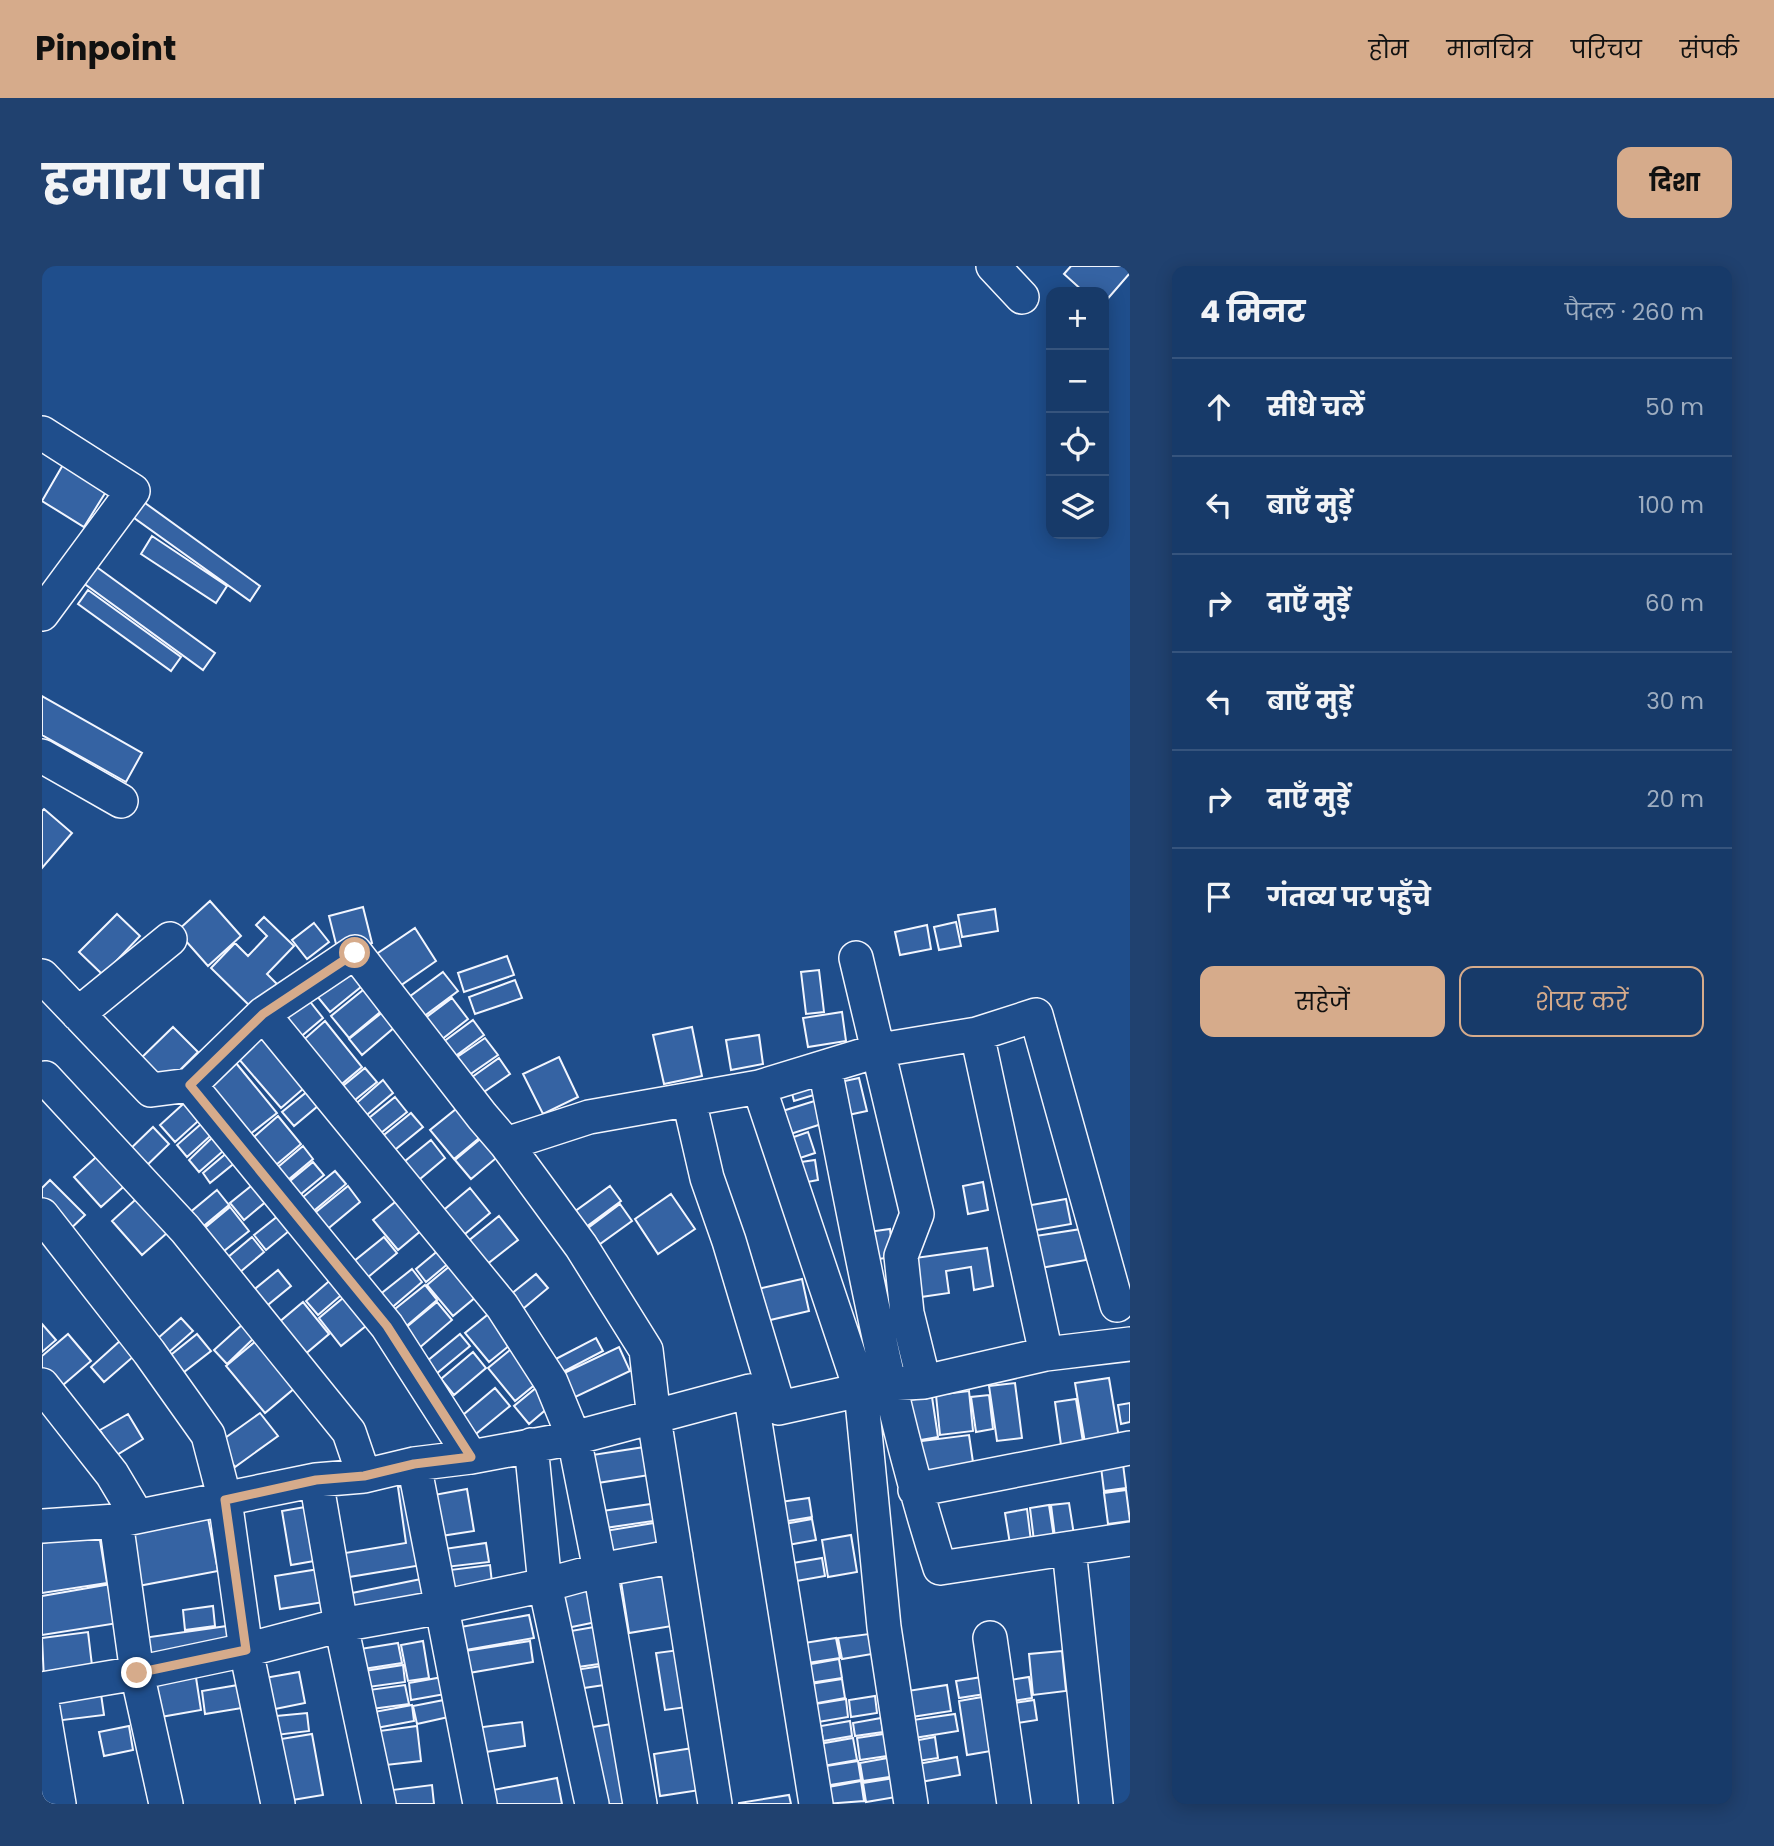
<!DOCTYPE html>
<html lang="hi">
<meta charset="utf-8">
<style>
:root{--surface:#173a69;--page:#20416f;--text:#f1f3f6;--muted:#9eadc0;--line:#36547d;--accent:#d6ab8b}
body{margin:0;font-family:Poppins,"Noto Sans Devanagari",sans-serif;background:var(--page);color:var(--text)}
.controls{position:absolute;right:21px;top:21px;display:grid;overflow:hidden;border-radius:14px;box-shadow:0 4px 18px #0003}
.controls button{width:63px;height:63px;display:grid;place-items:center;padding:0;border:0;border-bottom:2px solid var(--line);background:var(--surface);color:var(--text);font:35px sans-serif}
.stop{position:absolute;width:21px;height:21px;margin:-16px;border:5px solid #d6ab8b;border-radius:50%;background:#fff}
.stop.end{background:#d6ab8b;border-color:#fff;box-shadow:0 2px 7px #0008}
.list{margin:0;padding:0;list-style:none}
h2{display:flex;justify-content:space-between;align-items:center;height:91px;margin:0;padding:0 28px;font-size:30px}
h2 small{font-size:23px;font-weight:400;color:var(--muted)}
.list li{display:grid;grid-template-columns:46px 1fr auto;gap:21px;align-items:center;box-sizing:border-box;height:98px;padding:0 28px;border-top:2px solid var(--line)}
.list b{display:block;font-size:26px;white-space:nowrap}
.list em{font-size:23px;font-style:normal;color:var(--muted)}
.actions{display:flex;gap:14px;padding:21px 28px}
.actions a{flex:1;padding:16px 0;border:2px solid var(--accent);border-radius:14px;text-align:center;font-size:24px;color:var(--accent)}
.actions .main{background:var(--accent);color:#111}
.icon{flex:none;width:38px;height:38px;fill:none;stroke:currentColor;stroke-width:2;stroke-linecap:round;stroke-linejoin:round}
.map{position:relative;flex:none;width:1088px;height:1538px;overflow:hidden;border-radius:14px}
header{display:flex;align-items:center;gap:42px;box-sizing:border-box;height:98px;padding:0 35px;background:var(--accent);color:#111}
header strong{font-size:33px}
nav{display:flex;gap:38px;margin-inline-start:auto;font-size:24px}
.intro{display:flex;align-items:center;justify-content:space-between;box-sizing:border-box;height:168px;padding:0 42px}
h1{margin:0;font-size:49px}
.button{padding:18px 32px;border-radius:14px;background:var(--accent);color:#111;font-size:24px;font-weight:700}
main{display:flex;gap:42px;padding:0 42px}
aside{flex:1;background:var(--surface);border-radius:14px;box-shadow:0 4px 18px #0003}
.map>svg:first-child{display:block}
</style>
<header>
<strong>Pinpoint</strong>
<nav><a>होम</a><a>मानचित्र</a><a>परिचय</a><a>संपर्क</a></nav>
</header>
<div class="intro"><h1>हमारा पता</h1><a class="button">दिशा</a></div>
<main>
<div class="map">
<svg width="1088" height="1538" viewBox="0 0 1088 1538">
<rect width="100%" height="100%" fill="#1f4e8c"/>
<path fill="#3563a3" stroke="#f2f6ff" stroke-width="2" d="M1029,0H1088V7L1062,37V26H1042L1022,8Z
M22,197L65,224L42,261L0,235Z
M92,229L218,320L208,335L81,244Z
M110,270L185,320L174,337L99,288Z
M45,294L173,387L161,404L33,311Z
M46,324L139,391L129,405L36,338Z
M0,430L100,487L84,516L0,469Z
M2,543L30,567L0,602V545Z
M168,635L199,670L166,700L135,665Z
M321,641L330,677L296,686L287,650Z
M953,643L956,665L920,671L916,649Z
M75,648L98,670L61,709L37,686Z
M222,651L252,680L225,708L236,719L212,744L169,702L193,677L206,690L225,670L214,659Z
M914,656L919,680L897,684L892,661Z
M272,657L287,676L265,693L250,674Z
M885,659L889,683L858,689L853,666Z
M373,662L394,695L355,722L333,689Z
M465,690L472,709L422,726L416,707Z
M307,694L325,716L288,746L270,724Z
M777,704L782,746L764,748L759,706Z
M401,706L416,725L381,751L367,731Z
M473,714L480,732L433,748L427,731Z
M326,720L343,742L307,772L289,750Z
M262,728L281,752L256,773L236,749Z
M410,732L426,753L390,781L374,759Z
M342,745L354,760L320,789L307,773Z
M800,746L804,775L766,781L761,752Z
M431,754L442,769L404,797L393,782Z
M283,755L320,801L295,822L258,777Z
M131,761L156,786L120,822L94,797Z
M650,761L660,810L622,818L611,769Z
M226,766L269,816L239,842L196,792Z
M717,769L721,798L689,804L684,774Z
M443,772L456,789L417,816L405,798Z
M517,791L536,831L501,848L481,808Z
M457,792L468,808L433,832L423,816Z
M194,797L235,847L202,873L162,823Z
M323,802L335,816L308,838L296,824Z
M817,812L825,845L806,849L798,816Z
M771,813L775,828L752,835L748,820Z
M341,814L351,827L320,853L310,841Z
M272,820L283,834L252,860L240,846Z
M150,830L165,847L133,876L118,859Z
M353,831L365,846L334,871L322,856Z
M782,832L789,855L739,871L731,848Z
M419,839L442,868L412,893L388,864Z
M369,847L381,861L349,887L337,873Z
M236,850L259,878L228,904L205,877Z
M167,851L177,862L145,891L135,879Z
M111,861L127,878L100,904L84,887Z
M176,866L188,879L157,906L147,894Z
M766,866L773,887L755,893L749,872Z
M443,869L459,888L429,913L413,894Z
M389,874L403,892L372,918L357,900Z
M261,880L271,893L240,919L230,906Z
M62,884L89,914L59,941L32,911Z
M187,885L195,895L168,917L161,907Z
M773,894L776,914L755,918L752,897Z
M271,896L282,909L253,933L242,920Z
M293,905L304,918L268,948L256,935Z
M219,912L232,929L202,954L188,937Z
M8,914L43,949L23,968L0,944V922Z
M941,916L946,944L926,948L921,920Z
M306,920L318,936L282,966L269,950Z
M568,920L579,935L544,961L532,946Z
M428,922L448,947L417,973L397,948Z
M175,924L187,939L152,968L140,953Z
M103,925L133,960L100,989L70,955Z
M363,928L387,958L356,984L331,954Z
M629,928L653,963L616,988L593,953Z
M1024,933L1029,958L983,966L978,941Z
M578,938L590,955L558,978L546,962Z
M188,941L207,965L172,993L153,970Z
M241,946L253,960L224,984L212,969Z
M457,950L476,974L444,999L425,976Z
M848,963L851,991L829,994L826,966Z
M1039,963L1044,994L993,1003L987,971Z
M210,971L222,986L191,1012L179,997Z
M342,971L355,987L319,1017L306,1000Z
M404,978L414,991L384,1016L374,1003Z
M945,982L951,1020L932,1024L929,1001L904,1005L907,1027L872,1032L866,993Z
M415,994L441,1025L411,1050L385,1019Z
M370,1003L380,1016L347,1044L336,1030Z
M236,1004L249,1020L216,1047L203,1031Z
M494,1008L506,1022L476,1047L463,1033Z
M292,1011L304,1025L276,1049L264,1035Z
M760,1013L767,1045L724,1055L716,1023Z
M383,1019L395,1034L361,1063L348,1047Z
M307,1027L330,1055L299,1080L277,1052Z
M261,1036L287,1068L255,1095L229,1063Z
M395,1036L410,1054L376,1083L361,1064Z
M449,1046L473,1075L447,1096L423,1067Z
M139,1052L151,1065L119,1093L107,1080Z
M202,1057L214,1070L185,1098L172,1084Z
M0,1058L14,1074L0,1086Z
M26,1068L49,1095L14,1125L0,1108V1090Z
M155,1068L169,1085L133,1113L120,1096Z
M418,1068L428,1080L394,1108L384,1096Z
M554,1072L561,1085L515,1109L508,1096Z
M79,1074L92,1090L62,1116L49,1101Z
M215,1074L254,1121L223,1147L184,1100Z
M474,1079L501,1112L473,1135L446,1102Z
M577,1081L588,1105L529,1133L518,1109Z
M431,1086L444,1102L412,1129L399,1113Z
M1067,1112L1077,1172L1043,1177L1033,1117Z
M500,1117L514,1135L487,1158L472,1140Z
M973,1117L980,1172L955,1175L947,1120Z
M453,1122L468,1140L429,1172L415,1154Z
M927,1125L931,1165L898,1169L894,1129Z
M947,1129L951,1163L934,1166L929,1131Z
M890,1131L896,1171L873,1175L867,1134Z
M1034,1133L1041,1176L1019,1179L1013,1136Z
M1088,1137V1156L1079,1158L1076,1139Z
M218,1147L236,1170L193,1201L176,1177Z
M86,1148L101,1173L73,1190L58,1164Z
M927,1169L932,1203L876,1210L872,1176Z
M609,1180L614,1208L549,1218L544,1190Z
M1080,1190L1084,1222L1062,1225L1058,1193Z
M367,1219L380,1299L295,1313L291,1289L364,1277L356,1221Z
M425,1223L432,1265L399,1270L392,1229Z
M1084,1224L1088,1255L1066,1258L1062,1227Z
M767,1232L770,1251L734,1257L731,1237Z
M616,1237L618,1254L563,1262L560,1245Z
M1027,1237L1032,1269L1013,1271L1009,1239Z
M1007,1239L1012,1272L992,1275L988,1242Z
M269,1240L278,1294L249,1299L240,1245Z
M985,1243L989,1275L968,1278L963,1247Z
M166,1252L176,1305L91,1321L81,1267Z
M770,1253L774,1274L740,1280L737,1259Z
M618,1256L622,1280L567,1289L563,1265Z
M57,1268L65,1317L0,1327V1277Z
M809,1269L815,1306L786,1311L780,1274Z
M444,1277L447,1296L404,1301L402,1283Z
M780,1292L783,1310L743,1317L739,1299Z
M448,1299L451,1326L404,1332L400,1305Z
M283,1302L288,1335L238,1343L233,1310Z
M621,1302L630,1360L587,1367L578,1309Z
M389,1311L394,1335L305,1353L300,1329Z
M557,1316L564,1354L520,1363L513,1325Z
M69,1318L76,1357L0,1369V1330Z
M171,1340L173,1360L143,1364L141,1344Z
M487,1349L492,1372L418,1385L413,1362Z
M192,1359L195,1384L105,1397L101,1372Z
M564,1359L571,1396L529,1402L523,1366Z
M46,1366L51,1408L2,1414L0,1372Z
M827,1368L830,1388L800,1393L796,1372Z
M794,1372L798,1392L759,1398L756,1378Z
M381,1375L387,1412L366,1415L359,1379Z
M488,1375L491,1396L421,1408L417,1386Z
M356,1377L360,1397L315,1404L312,1384Z
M637,1384L645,1441L623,1444L614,1387Z
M1020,1385L1024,1425L991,1429L987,1388Z
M797,1393L800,1412L761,1418L758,1400Z
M573,1398L576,1417L535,1423L533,1404Z
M361,1399L363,1416L319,1422L316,1406Z
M153,1405L159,1444L113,1452L106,1413Z
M257,1406L263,1437L223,1445L217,1413Z
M406,1410L409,1427L369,1434L367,1417Z
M940,1411L943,1428L917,1432L914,1415Z
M987,1411L990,1432L959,1437L956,1416Z
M800,1413L803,1432L765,1439L762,1419Z
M196,1419L200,1442L163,1448L160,1425Z
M363,1419L367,1438L322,1444L320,1425Z
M905,1419L909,1445L863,1452L859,1426Z
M59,1428L62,1449L13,1455L10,1434Z
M833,1430L835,1447L809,1451L807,1434Z
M940,1431L949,1485L925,1489L917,1435Z
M407,1433L411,1450L375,1458L371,1440Z
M804,1433L806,1451L770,1457L767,1439Z
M992,1434L995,1454L963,1459L959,1439Z
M370,1439L372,1455L329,1463L327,1447Z
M265,1447L267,1465L226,1470L224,1451Z
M913,1448L916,1465L866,1473L864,1455Z
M839,1452L841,1466L813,1470L811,1457Z
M808,1455L810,1470L781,1475L779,1460Z
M480,1456L483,1480L437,1487L433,1462Z
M582,1456L596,1535L580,1538H551L538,1463Z
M87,1460L91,1484L62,1490L57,1466Z
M375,1460L379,1495L335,1500L330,1466Z
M848,1467L852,1489L818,1494L815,1472Z
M270,1468L281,1529L238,1536L227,1475Z
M893,1471L896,1492L869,1496L866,1476Z
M811,1472L815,1494L781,1500L777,1478Z
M651,1482L658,1524L618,1530L612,1488Z
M851,1491L854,1510L821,1515L818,1497Z
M915,1491L918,1509L873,1517L870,1499Z
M816,1495L819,1514L782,1520L778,1501Z
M515,1512L520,1538H448L446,1525Z
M852,1512L854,1531L824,1536L821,1517Z
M819,1515L822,1535L783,1538L781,1522Z
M390,1519L392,1538H344L342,1525Z
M747,1529L749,1538H697V1537Z"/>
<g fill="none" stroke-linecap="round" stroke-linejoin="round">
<g stroke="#f2f6ff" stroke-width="36">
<path id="minor" d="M951,0L980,31
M0,167L91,225L0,348
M0,490L79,535
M814,692L875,948L859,990L865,1047L882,1116
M0,710L109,824L148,819L221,748L313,686L440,850L464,878L539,980L604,1084L612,1152L673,1538
M36,748L128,673
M221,748L460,1040L509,1116L532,1172L558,1304L598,1538
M935,768L1004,1088
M783,803C817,971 845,1139 898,1302L1088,1273
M0,814L3,812L143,963L307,1166L322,1210
M148,819L345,1060L429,1191
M717,821L819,1125L842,1361L869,1538
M647,834L665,912L687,975L737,1142
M464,878L547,851L717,821L838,784L935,768L994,749L1075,1039
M0,949L107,1086L166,1169L183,1234L204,1384L236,1538
M0,1119L70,1208L95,1250
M708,1125L774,1538
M489,1179L503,1319L550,1538
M372,1198L438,1538
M274,1214L299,1359L337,1538
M873,1224L1088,1182
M74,1255L95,1407L124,1538
M0,1260L74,1255L274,1214L322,1210L372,1198L429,1191L532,1172L708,1125L737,1142L846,1118L882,1116L1004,1088L1088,1078
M1027,1283L1054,1538
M948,1372L972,1538
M0,1423L95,1407L204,1384L299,1359L400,1341L503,1319L558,1304L634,1290
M0,1437L17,1538"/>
</g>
<use href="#minor" stroke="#1f4e8c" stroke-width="33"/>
</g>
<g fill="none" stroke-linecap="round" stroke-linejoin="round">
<path stroke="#d6ab8b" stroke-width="9" d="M95,1407L204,1384L183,1234L274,1214L322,1210L372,1198L429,1191L345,1060L148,819L221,748L313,687"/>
</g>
</svg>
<div class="controls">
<button>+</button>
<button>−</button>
<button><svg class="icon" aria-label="locate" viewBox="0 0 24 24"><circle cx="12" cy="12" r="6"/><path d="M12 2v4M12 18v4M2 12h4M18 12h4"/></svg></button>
<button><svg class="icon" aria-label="layers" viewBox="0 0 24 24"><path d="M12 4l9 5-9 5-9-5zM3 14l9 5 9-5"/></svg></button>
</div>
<div class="stop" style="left:313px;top:687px"></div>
<div class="stop end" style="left:95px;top:1407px"></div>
</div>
<aside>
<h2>4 मिनट<small>पैदल · 260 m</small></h2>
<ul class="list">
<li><svg class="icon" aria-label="ahead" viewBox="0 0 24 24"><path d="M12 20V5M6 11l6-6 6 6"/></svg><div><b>सीधे चलें</b></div><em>50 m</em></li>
<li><svg class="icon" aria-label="left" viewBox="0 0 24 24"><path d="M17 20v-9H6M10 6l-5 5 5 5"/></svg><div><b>बाएँ मुड़ें</b></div><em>100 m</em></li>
<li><svg class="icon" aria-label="right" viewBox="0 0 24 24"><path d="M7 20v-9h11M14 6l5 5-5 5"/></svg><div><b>दाएँ मुड़ें</b></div><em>60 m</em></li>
<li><svg class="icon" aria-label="left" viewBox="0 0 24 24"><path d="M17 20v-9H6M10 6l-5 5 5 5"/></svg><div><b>बाएँ मुड़ें</b></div><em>30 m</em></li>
<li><svg class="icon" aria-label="right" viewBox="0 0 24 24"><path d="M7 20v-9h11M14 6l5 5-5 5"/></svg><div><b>दाएँ मुड़ें</b></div><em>20 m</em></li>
<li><svg class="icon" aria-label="arrive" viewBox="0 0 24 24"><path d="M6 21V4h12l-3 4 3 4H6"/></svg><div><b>गंतव्य पर पहुँचे</b></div></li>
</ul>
<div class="actions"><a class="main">सहेजें</a><a>शेयर करें</a></div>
</aside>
</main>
